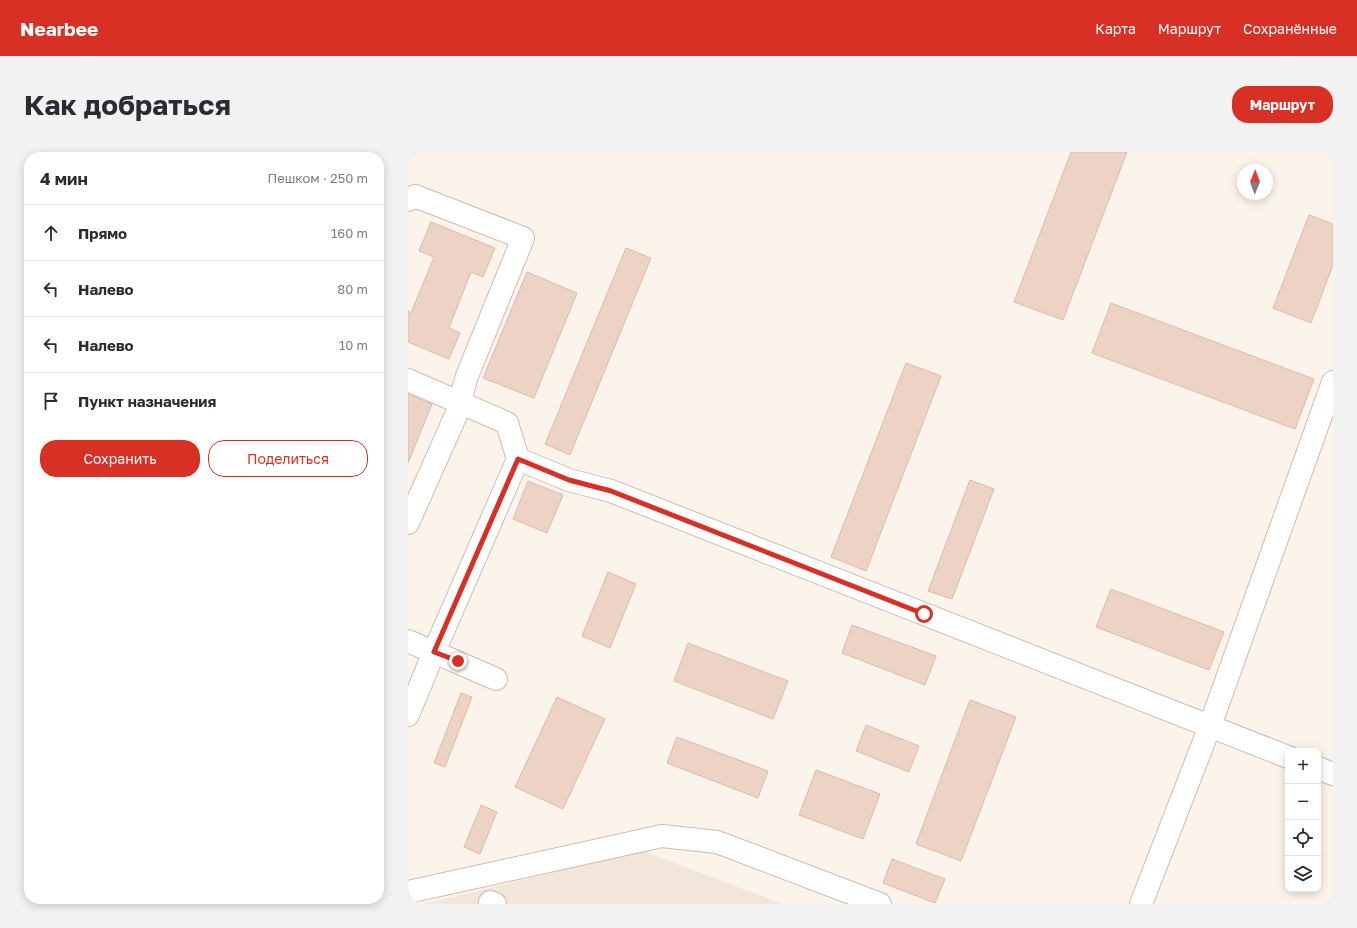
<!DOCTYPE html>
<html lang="ru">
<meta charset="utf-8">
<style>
:root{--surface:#fff;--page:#f2f2f3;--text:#2b2b33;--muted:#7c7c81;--line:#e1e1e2;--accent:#d93025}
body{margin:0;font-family:"Golos Text",sans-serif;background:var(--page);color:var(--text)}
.controls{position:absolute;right:12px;bottom:12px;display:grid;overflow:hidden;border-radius:8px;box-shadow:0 2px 10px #0003}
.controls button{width:36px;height:36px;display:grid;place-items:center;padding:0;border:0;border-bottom:1px solid var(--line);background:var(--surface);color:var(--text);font:20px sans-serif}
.compass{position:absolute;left:829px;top:12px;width:36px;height:36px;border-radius:50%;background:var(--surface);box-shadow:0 2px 10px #0003;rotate:1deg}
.stop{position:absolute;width:12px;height:12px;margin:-9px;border:3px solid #d93025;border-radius:50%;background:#fff}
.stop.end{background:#d93025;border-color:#fff;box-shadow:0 1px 4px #0008}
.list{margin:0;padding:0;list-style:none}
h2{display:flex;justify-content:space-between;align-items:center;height:52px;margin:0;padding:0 16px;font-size:17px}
h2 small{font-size:13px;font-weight:400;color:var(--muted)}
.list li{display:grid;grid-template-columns:26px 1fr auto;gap:12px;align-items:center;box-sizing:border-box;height:56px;padding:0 16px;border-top:1px solid var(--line)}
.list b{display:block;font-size:15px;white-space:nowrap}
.list em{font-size:13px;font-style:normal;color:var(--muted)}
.actions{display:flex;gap:8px;padding:12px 16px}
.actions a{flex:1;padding:9px 0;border:1px solid var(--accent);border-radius:16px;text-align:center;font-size:14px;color:var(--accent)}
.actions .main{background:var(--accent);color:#fff}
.icon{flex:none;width:22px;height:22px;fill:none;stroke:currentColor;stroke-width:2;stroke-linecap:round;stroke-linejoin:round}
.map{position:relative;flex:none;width:925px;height:752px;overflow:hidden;border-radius:16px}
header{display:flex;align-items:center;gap:24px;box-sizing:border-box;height:56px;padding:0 20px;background:var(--accent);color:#fff}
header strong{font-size:19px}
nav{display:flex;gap:22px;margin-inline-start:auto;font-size:14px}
.intro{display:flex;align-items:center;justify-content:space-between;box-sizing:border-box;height:96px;padding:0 24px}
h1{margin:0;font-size:28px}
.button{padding:10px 18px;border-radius:16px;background:var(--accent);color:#fff;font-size:14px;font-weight:700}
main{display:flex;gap:24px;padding:0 24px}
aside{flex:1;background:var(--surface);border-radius:16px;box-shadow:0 2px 10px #0003}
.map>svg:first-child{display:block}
</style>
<header>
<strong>Nearbee</strong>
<nav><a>Карта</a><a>Маршрут</a><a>Сохранённые</a></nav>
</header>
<div class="intro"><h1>Как добраться</h1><a class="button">Маршрут</a></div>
<main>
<aside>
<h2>4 мин<small>Пешком · 250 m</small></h2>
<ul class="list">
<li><svg class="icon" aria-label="ahead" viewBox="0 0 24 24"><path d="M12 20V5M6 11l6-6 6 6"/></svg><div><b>Прямо</b></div><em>160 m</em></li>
<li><svg class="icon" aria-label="left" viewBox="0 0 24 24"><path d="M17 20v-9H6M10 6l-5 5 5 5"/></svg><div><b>Налево</b></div><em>80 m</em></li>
<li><svg class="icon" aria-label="left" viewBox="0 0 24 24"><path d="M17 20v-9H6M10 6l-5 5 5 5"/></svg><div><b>Налево</b></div><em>10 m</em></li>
<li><svg class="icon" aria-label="arrive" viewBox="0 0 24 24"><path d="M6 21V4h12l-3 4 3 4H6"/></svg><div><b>Пункт назначения</b></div></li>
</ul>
<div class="actions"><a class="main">Сохранить</a><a>Поделиться</a></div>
</aside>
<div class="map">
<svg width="925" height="752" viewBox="0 0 925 752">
<rect width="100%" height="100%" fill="#fbf4eb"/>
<path fill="#f2e6da" d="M235,699L375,752H15Z"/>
<path fill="#edd3c6" stroke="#deb9a8" d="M663,0H719L655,168L606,150Z
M901,63L925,72V113L903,171L865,156Z
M23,70L87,96L75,125L63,120L41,176L52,181L41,207L0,190V159L3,161L26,105L11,99Z
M218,96L243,106L162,303L137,292Z
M119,120L169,141L126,246L75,226Z
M703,151L906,227L887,277L684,201Z
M498,211L533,224L458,419L423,405Z
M0,242L24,252L0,311Z
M562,328L586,337L544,447L520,439Z
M120,329L155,343L139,381L105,367Z
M200,420L228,432L202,496L174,484Z
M703,437L816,480L801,518L688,475Z
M444,473L528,504L517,533L434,501Z
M280,491L380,529L365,567L266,529Z
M53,541L64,545L37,615L26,611Z
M149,545L197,567L155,657L107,635Z
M562,548L608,565L553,709L508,692Z
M458,573L511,594L501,620L448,599Z
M269,585L360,619L350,646L259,611Z
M408,618L472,642L455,687L391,663Z
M73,653L89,660L72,702L56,695Z
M484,707L537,727L527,751L475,731Z"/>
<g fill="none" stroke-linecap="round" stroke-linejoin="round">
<g stroke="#ccbcb2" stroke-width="24">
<path id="minor" d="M0,48L7,44L115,86L59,224L48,263L0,371
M0,228L99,271L110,307L161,328L203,339L880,605
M0,489L88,527
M0,563L26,500L110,307
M910,616L925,622
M0,740L254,684L309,690L472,752
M82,750L87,752
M733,752L802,574L925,230"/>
</g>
<use href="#minor" stroke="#fff" stroke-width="22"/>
</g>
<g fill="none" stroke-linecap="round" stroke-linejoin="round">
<path stroke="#d93025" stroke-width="5" d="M50,509L26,500L110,307L161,328L203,339L516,462"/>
</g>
</svg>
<div class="controls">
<button>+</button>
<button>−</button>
<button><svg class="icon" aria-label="locate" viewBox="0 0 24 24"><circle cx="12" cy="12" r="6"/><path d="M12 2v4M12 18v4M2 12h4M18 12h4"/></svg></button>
<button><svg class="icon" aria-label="layers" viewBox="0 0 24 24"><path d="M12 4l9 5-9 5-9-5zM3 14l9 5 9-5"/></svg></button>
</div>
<svg class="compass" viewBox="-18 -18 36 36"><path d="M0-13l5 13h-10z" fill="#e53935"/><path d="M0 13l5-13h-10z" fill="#7c7c81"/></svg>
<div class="stop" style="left:516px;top:462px"></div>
<div class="stop end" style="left:50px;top:509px"></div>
</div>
</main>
